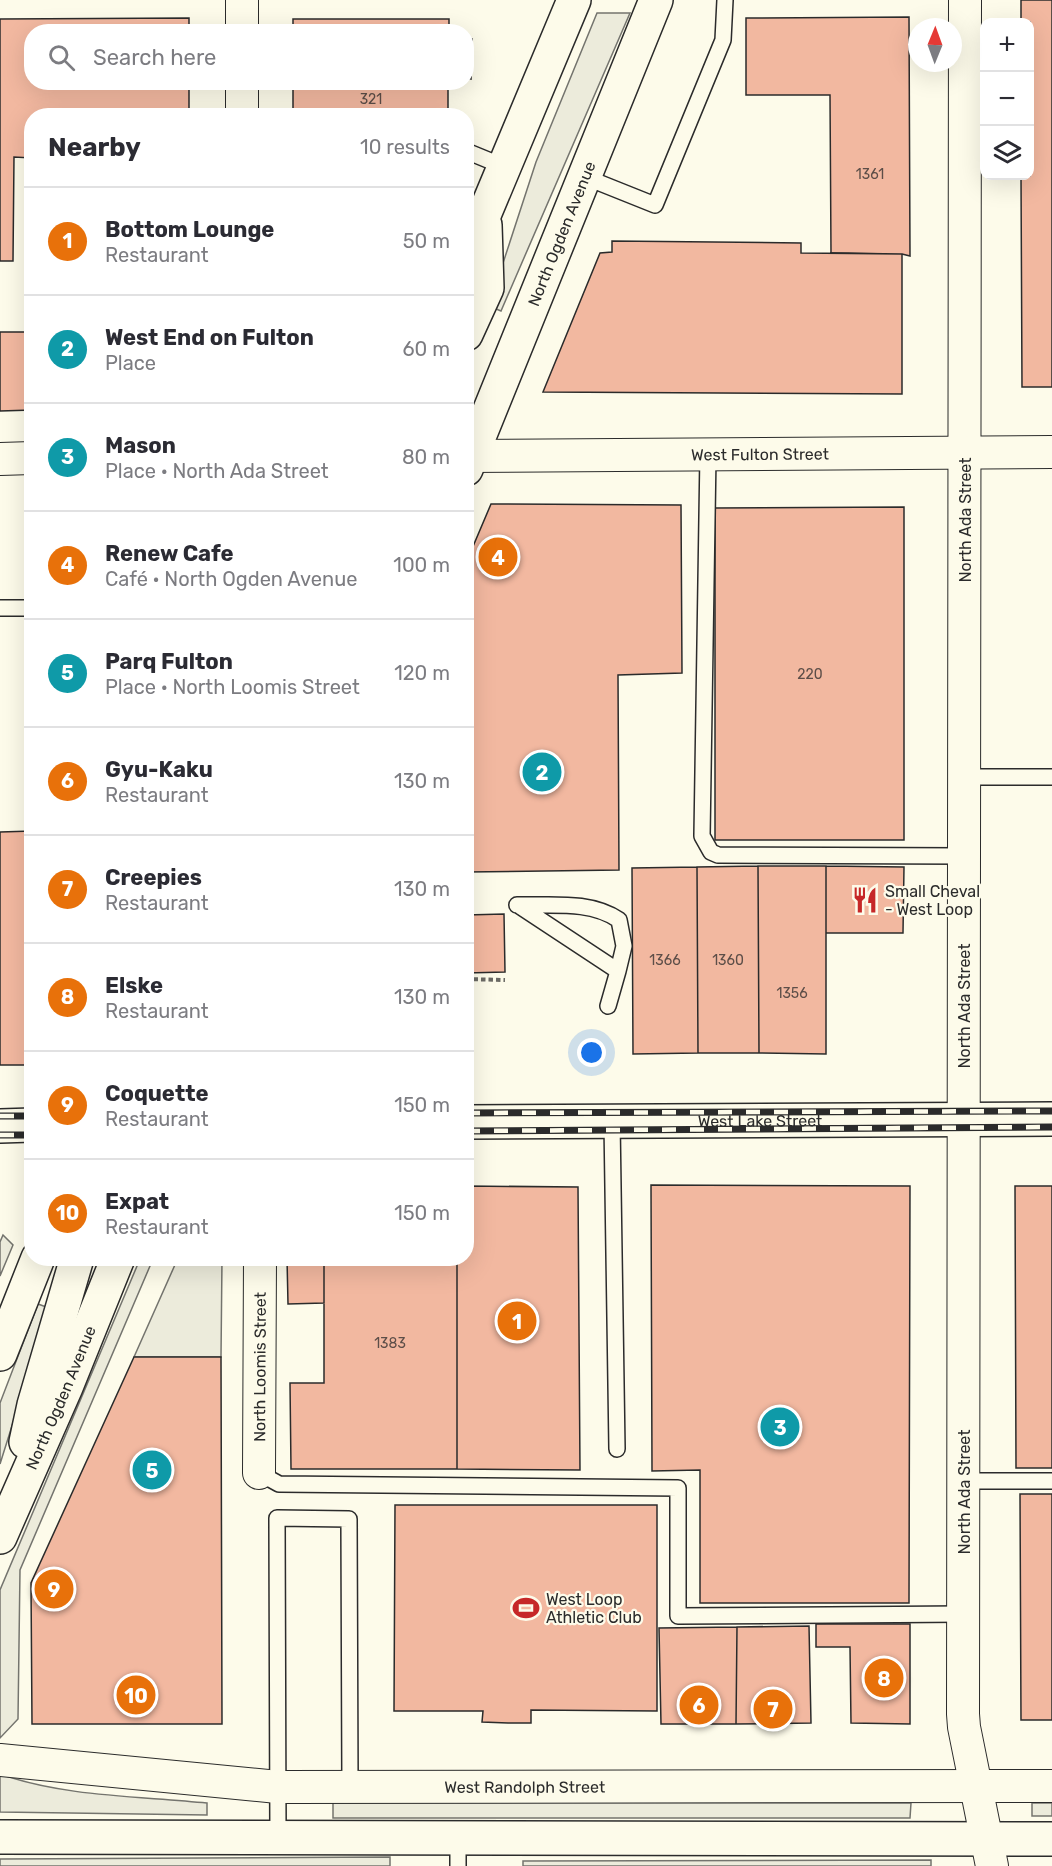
<!DOCTYPE html>
<meta charset="utf-8">
<style>
:root{--surface:#fff;--page:#f7f7f7;--text:#2b2b33;--muted:#7c7c81;--line:#e1e1e2;--accent:#b45309}
body{margin:0;font-family:Rubik,sans-serif;background:var(--page);color:var(--text)}
.controls{position:absolute;right:18px;top:18px;display:grid;overflow:hidden;border-radius:12px;box-shadow:0 6px 24px #0002}
.controls button{width:54px;height:54px;display:grid;place-items:center;padding:0;border:0;border-bottom:2px solid var(--line);background:var(--surface);color:var(--text);font:30px sans-serif}
.compass{position:absolute;left:908px;top:18px;width:54px;height:54px;border-radius:50%;background:var(--surface);box-shadow:0 6px 24px #0002;rotate:1deg}
.you{position:absolute;left:592px;top:1053px;width:21px;height:21px;margin:-15px;border:4px solid #fff;border-radius:50%;background:#1a73e8;box-shadow:0 0 0 9px #1a73e833}
.badge{display:grid;place-items:center;width:39px;height:39px;border-radius:50%;background:var(--accent);color:#fff;font-size:20px;font-weight:700}
.pin{position:absolute;translate:-50% -50%;border:3px solid #fff;box-shadow:0 2px 6px #0006}
.list{margin:0;padding:0;list-style:none}
h2{display:flex;justify-content:space-between;align-items:center;height:78px;margin:0;padding:0 24px;font-size:26px}
h2 small{font-size:20px;font-weight:400;color:var(--muted)}
.list li{display:grid;grid-template-columns:39px 1fr auto;gap:18px;align-items:center;box-sizing:border-box;height:108px;padding:0 24px;border-top:2px solid var(--line)}
.list b{display:block;font-size:22px;white-space:nowrap}
.list p{margin:0;font-size:20px;white-space:nowrap;color:var(--muted)}
.list em{font-size:20px;font-style:normal;color:var(--muted)}
.icon{flex:none;width:33px;height:33px;fill:none;stroke:currentColor;stroke-width:2;stroke-linecap:round;stroke-linejoin:round}
.map{position:relative;flex:none;width:1052px;height:1866px;overflow:hidden}
.search{position:absolute;background:var(--surface);box-shadow:0 6px 24px #0002;left:24px;top:24px;width:450px;height:66px;display:flex;align-items:center;gap:15px;box-sizing:border-box;padding:0 21px;border-radius:24px;color:var(--muted);font-size:22px}
.panel{position:absolute;background:var(--surface);box-shadow:0 6px 24px #0002;left:24px;top:108px;width:450px;height:1158px;border-radius:24px}
.map>svg:first-child{display:block}
</style>
<div class="map">
<svg width="1052" height="1866" viewBox="0 0 1052 1866">
<rect width="100%" height="100%" fill="#fdfbea"/>
<path fill="#ecebdb" stroke="#74746e" stroke-width="1.5" d="M597,13H630L501,311L489,306L536,162Z
M3,1235L13,1245L0,1276V1242Z
M178,1258L222,1259L221,1357H134Z
M140,1259H153L20,1570L18,1719L0,1738V1590Z
M38,1304L49,1308L0,1464V1403Z
M0,1774C65,1797 139,1796 207,1803V1815L0,1812Z
M333,1802L911,1803L910,1818H333Z
M1032,1803H1052V1816H1032Z
M390,1857V1866H0V1859Z
M931,1860V1866H523V1861Z"/>
<path fill="#f2b8a0" stroke="#2b2b2b" stroke-width="1.5" d="M1021,0H1052V387H1022L1021,176H1030V22H1021Z
M909,17L910,256L902,254L831,253L830,95H746V18Z
M189,18V32H32V82H189V116H32V158L14,157L13,261H0V19Z
M293,19H449V32H293Z
M466,39H472L471,79L466,78Z
M293,82H448V116H293Z
M612,241L801,243V253L902,254V394L543,392L600,253L612,252Z
M0,332H32V410L0,411Z
M491,504L681,505L682,673L618,675L619,870L466,872V563Z
M904,507V840H715V508Z
M32,831V1065H0V832Z
M758,866L759,1053H698L697,867Z
M758,866H826V1054L759,1053Z
M826,866L904,867L903,933H826Z
M697,867L698,1053L633,1054L632,868Z
M504,914L505,972L466,973V915Z
M651,1185L910,1186L909,1603H700V1470L652,1471Z
M466,1186L578,1187L580,1470L457,1469V1258H466Z
M1015,1186H1052V1468H1016Z
M287,1258H324V1303L288,1304Z
M324,1258H457V1469H291L290,1383H324Z
M134,1357H221L222,1724H32L31,1583Z
M1020,1494H1052V1720H1021Z
M395,1505H657V1711L531,1710V1723H508L482,1722L483,1711H394Z
M816,1624H910V1724L851,1723L850,1647H816Z
M809,1626L811,1723L736,1724L737,1627Z
M737,1627L736,1724H661L659,1628Z"/>
<g fill="none" stroke-linecap="round" stroke-linejoin="round">
<g stroke="#2b2b2b" stroke-width="18">
<path id="lane" d="M466,151L505,167
M585,177L655,205L723,40L725,0
M708,454L702,836L711,852L718,855L964,856
M0,608H32
M964,777H1052
M517,905C551,906 590,900 619,920L624,946L618,971
M518,905L618,971L608,1006
M612,1122L617,1449
M259,1473L279,1484L678,1488V1616L964,1614
M964,1481H1052
M278,1838L277,1518L349,1519L350,1788
M458,1839V1866"/>
</g>
<g stroke="#2b2b2b" stroke-width="34">
<g id="street">
<path d="M965,0L963,1714L964,1727L992,1866"/>
<path d="M242,32V0"/>
<path d="M242,116V82"/>
<path id="s1" d="M466,456L1052,452"/>
<path d="M0,459L32,458"/>
<path id="s2" d="M259,1473L260,1258"/>
<path id="s3" d="M0,1760L278,1787L1052,1786"/>
</g>
</g>
<g stroke="#2b2b2b" stroke-width="36">
<g id="secondary">
<path d="M466,258L574,0"/>
<path d="M466,334L487,288L485,225"/>
<path id="s4" d="M466,469L656,0"/>
<path id="s5" d="M466,1122L1052,1119"/>
<path d="M0,1126L32,1125"/>
<path d="M0,1354L38,1258"/>
<path d="M26,1442L34,1405L77,1258"/>
<path id="s6" d="M0,1537L66,1387L118,1258"/>
<path d="M0,1837L1052,1839"/>
</g>
</g>
<path stroke="#6a6964" stroke-width="4" stroke-dasharray="4.5 3" stroke-linecap="butt" d="M466,979L505,980"/>
<use href="#lane" stroke="#fdfbea" stroke-width="15"/>
<use href="#street" stroke="#fdfbea" stroke-width="32"/>
<use href="#secondary" stroke="#fdfbea" stroke-width="33"/>
<g stroke="#2b2b2b" stroke-width="7">
<path id="rail" d="M466,1113L1052,1111
M0,1116H32
M466,1131L1052,1127
M0,1135H32"/>
</g>
<use href="#rail" stroke="#fdfbea" stroke-width="4.5" stroke-dasharray="14" stroke-linecap="butt"/>
</g>
<defs>
<g id="restaurant-bare" transform="scale(2.07)"><path d="M-5-6h1v4h1v-4h1v4h1v-4h1v5L-1.5 .5V6h-2V.5L-5-1ZM5-6V6H3V1.5H1.5Q1.5-4 5-6Z" fill="#c62828" stroke="#fdfbea" stroke-width="2.5" paint-order="stroke"/></g>
<g id="stadium-bare" transform="scale(2.07)"><path d="M0-5a6.5 5 0 1 0 0 10a6.5 5 0 1 0 0-10ZM-3.5-1.8h7v3.6h-7Z" fill="#c62828" stroke="#fdfbea" stroke-width="2.5" paint-order="stroke"/></g>
</defs>
<g fill-rule="evenodd">
<use href="#restaurant-bare" x="865" y="900"/>
<use href="#stadium-bare" x="526" y="1608"/>
</g>
<g text-anchor="middle" stroke-width="4.5" stroke-linejoin="round" paint-order="stroke">
<g font-size="14" fill="#5d4e48">
<text x="371" y="104">321</text>
<text x="870" y="179">1361</text>
<text x="810" y="679">220</text>
<text x="665" y="965">1366</text>
<text x="728" y="965">1360</text>
<text x="792" y="998">1356</text>
<text x="390" y="1348">1383</text>
</g>
<g font-size="16" fill="#2b2b2b" stroke="#fdfbea">
<text dy="6" stroke="none"><textPath href="#s4" startOffset="254">North Ogden Avenue</textPath></text>
<text dy="6" stroke="none"><textPath href="#s1" startOffset="294">West Fulton Street</textPath></text>
<text transform="translate(965 520) rotate(-90)" y="6">North Ada Street</text>
<text transform="translate(964 1006) rotate(-90)" y="6">North Ada Street</text>
<text dy="6" stroke="none"><textPath href="#s5" startOffset="294">West Lake Street</textPath></text>
<text dy="6" stroke="none"><textPath href="#s2" startOffset="106">North Loomis Street</textPath></text>
<text dy="6" stroke="none"><textPath href="#s6" startOffset="152">North Ogden Avenue</textPath></text>
<text transform="translate(964 1492) rotate(-90)" y="6">North Ada Street</text>
<text dy="6" stroke="none"><textPath href="#s3" startOffset="526">West Randolph Street</textPath></text>
</g>
<g font-size="16" fill="#2b2b2b" stroke="#fdfbea" text-anchor="start">
<text x="885" y="897">Small Cheval<tspan x="885" dy="18">- West Loop</tspan></text>
<text x="546" y="1605">West Loop<tspan x="546" dy="18">Athletic Club</tspan></text>
</g>
</g>
</svg>
<div class="controls">
<button>+</button>
<button>−</button>
<button><svg class="icon" aria-label="layers" viewBox="0 0 24 24"><path d="M12 4l9 5-9 5-9-5zM3 14l9 5 9-5"/></svg></button>
</div>
<svg class="compass" viewBox="-18 -18 36 36"><path d="M0-13l5 13h-10z" fill="#e53935"/><path d="M0 13l5-13h-10z" fill="#7c7c81"/></svg>
<div class="you"></div>
<div class="pin badge" style="left:517px;top:1321px;background:#e8710a">1</div>
<div class="pin badge" style="left:542px;top:772px;background:#0f9aa8">2</div>
<div class="pin badge" style="left:780px;top:1427px;background:#0f9aa8">3</div>
<div class="pin badge" style="left:498px;top:557px;background:#e8710a">4</div>
<div class="pin badge" style="left:152px;top:1470px;background:#0f9aa8">5</div>
<div class="pin badge" style="left:699px;top:1705px;background:#e8710a">6</div>
<div class="pin badge" style="left:773px;top:1709px;background:#e8710a">7</div>
<div class="pin badge" style="left:884px;top:1678px;background:#e8710a">8</div>
<div class="pin badge" style="left:54px;top:1589px;background:#e8710a">9</div>
<div class="pin badge" style="left:136px;top:1695px;background:#e8710a">10</div>
<div class="search"><svg class="icon" aria-label="search" viewBox="0 0 24 24"><circle cx="10" cy="10" r="6"/><path d="M15 15l6 6"/></svg>Search here</div>
<section class="panel">
<h2>Nearby<small>10 results</small></h2>
<ul class="list">
<li><span class="badge" style="background:#e8710a">1</span><div><b>Bottom Lounge</b><p>Restaurant</p></div><em>50 m</em></li>
<li><span class="badge" style="background:#0f9aa8">2</span><div><b>West End on Fulton</b><p>Place</p></div><em>60 m</em></li>
<li><span class="badge" style="background:#0f9aa8">3</span><div><b>Mason</b><p>Place · North Ada Street</p></div><em>80 m</em></li>
<li><span class="badge" style="background:#e8710a">4</span><div><b>Renew Cafe</b><p>Café · North Ogden Avenue</p></div><em>100 m</em></li>
<li><span class="badge" style="background:#0f9aa8">5</span><div><b>Parq Fulton</b><p>Place · North Loomis Street</p></div><em>120 m</em></li>
<li><span class="badge" style="background:#e8710a">6</span><div><b>Gyu-Kaku</b><p>Restaurant</p></div><em>130 m</em></li>
<li><span class="badge" style="background:#e8710a">7</span><div><b>Creepies</b><p>Restaurant</p></div><em>130 m</em></li>
<li><span class="badge" style="background:#e8710a">8</span><div><b>Elske</b><p>Restaurant</p></div><em>130 m</em></li>
<li><span class="badge" style="background:#e8710a">9</span><div><b>Coquette</b><p>Restaurant</p></div><em>150 m</em></li>
<li><span class="badge" style="background:#e8710a">10</span><div><b>Expat</b><p>Restaurant</p></div><em>150 m</em></li>
</ul>
</section>
</div>
